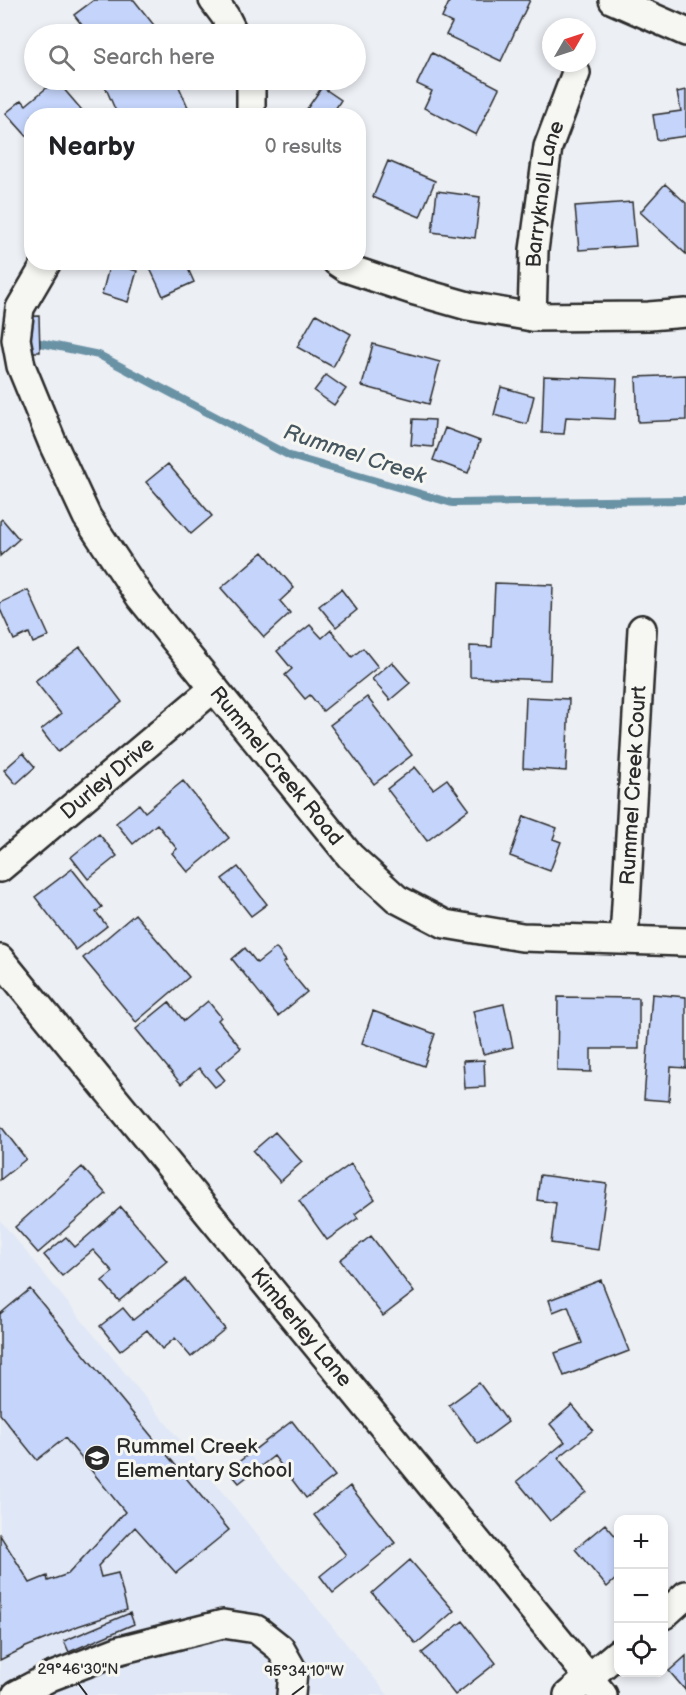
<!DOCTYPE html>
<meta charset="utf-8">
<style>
:root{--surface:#fff;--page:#f2f2f2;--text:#202124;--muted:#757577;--line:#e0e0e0}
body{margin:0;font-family:"Balsamiq Sans",sans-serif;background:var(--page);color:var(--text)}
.controls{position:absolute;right:18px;bottom:18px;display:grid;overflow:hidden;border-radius:12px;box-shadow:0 3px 9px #0003}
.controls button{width:54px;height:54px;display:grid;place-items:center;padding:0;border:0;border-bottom:2px solid var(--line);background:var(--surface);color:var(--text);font:30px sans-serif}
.compass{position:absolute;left:542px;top:18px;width:54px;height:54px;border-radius:50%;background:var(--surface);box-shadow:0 3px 9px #0003;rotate:51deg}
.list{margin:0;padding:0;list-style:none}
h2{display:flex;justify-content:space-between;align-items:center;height:78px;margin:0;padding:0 24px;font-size:26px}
h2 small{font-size:20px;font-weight:400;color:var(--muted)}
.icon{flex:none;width:33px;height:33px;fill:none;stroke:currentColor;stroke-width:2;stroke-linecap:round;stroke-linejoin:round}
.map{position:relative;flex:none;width:686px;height:1695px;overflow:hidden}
.search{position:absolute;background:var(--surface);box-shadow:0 3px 9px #0003;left:24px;top:24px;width:342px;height:66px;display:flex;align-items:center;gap:15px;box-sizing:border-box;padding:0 21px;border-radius:33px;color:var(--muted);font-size:22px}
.panel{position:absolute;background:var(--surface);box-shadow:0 3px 9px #0003;left:24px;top:108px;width:342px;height:162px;border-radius:24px}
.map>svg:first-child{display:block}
</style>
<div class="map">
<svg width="686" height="1695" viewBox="0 0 686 1695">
<rect width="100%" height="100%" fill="#eceff4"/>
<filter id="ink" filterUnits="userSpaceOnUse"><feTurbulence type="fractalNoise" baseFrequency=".0167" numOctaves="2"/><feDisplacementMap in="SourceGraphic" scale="12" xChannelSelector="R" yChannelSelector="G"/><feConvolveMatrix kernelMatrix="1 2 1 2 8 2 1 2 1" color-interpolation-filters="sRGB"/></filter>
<g filter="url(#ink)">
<path fill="#e0e7f6" d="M0,1220L388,1695H0Z"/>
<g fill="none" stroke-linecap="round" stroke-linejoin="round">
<path stroke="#6b92a5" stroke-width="8" d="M31,341L99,355L290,456L452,503L686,500"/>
</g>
<path fill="#c4d4fa" stroke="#2b2b2b" stroke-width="1.5" d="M94,0H134L161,34H89L74,15Z
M450,0H530L501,61L446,35L452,23L442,18Z
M432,53L499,88L476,135L424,108L432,91L417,84Z
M56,80L87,116H32V142L6,113L22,100L26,105Z
M114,80H176L191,114L188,116H131L130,114L118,116L104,84Z
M322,87L341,100L331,116H302Z
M686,90V136L657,140L653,115L681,111L677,92Z
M388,161L435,181L420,217L373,197Z
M665,184L686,203V254L640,212Z
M437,191L480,197L475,238L432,232Z
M632,202L636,246L579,250L575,206Z
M147,262H185L194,282L163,296Z
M110,263L137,271L128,302L102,294Z
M316,314L351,334L333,367L297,347Z
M39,316L40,352H15L14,317Z
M373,344L440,362L429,404L362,386Z
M326,375L346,389L334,405L314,391Z
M686,375V420L638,422L636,377Z
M544,376L617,379L615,419L566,417L564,434L542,433Z
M501,387L534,396L527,424L494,415Z
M413,419L435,420L433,447L411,445Z
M445,428L480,441L468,473L433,460Z
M168,464L212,516L191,534L146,482Z
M2,519L19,539L0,556V521Z
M263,552L294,588L280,601L290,613L264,637L221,588Z
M495,583L553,585L550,680L470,677V646L492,647Z
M341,589L357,610L336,627L319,606Z
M28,590L49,636L33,643L29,633L14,640L0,609V603Z
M310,625L322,638L331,630L352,657L363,648L378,667L323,711L310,695L305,699L285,675L292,669L277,651Z
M80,647L122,702L58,752L41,730L61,714L35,681Z
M392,662L410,683L390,700L372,679Z
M367,697L412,755L374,784L330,725Z
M526,697L569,699L566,771L523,768Z
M23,753L35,767L16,784L4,770Z
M415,767L433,789L447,779L469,809L427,841L387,789Z
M183,781L229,838L188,872L172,853L177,849L157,824L133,844L116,823L139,804L145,812Z
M524,816L557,828L553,839L561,842L550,871L510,856Z
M99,834L117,856L88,879L71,857Z
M238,867L267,904L251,916L222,879Z
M72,869L102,907L96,912L107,926L76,950L35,897Z
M135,914L189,977L136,1022L83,958Z
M245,948L257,963L276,948L286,961L283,963L307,992L278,1016L232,959Z
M652,994L686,997V1068L671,1067L669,1101L644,1099Z
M558,997L639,998V1049H591V1072L557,1071Z
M208,1001L221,1017L218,1020L241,1048L216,1069L225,1080L215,1087L199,1068L181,1084L136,1029L169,1002L184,1021Z
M504,1004L513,1047L483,1054L473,1011Z
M373,1011L435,1034L424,1066L362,1043Z
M484,1060L485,1087L465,1088L463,1061Z
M0,1125L26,1159L0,1180Z
M275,1132L302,1162L280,1182L253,1151Z
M351,1164L375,1199L355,1214L358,1218L327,1240L299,1201Z
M82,1167L106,1194L38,1253L15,1227Z
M540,1175L607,1184L598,1250L551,1243L556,1203L537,1200Z
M121,1207L167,1261L119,1301L102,1281L113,1272L93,1250L62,1276L44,1255L66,1237L75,1247Z
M371,1236L414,1292L383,1316L340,1260Z
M185,1279L225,1329L191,1357L175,1338L162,1349L147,1330L120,1351L100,1326L123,1308L133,1320Z
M601,1280L629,1351L564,1376L555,1353L582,1343L568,1306L553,1312L549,1300Z
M30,1289L229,1530L176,1573L135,1527L98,1566L101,1577L118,1573L127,1610L78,1626L26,1647L0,1660V1535L30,1583L47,1576L48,1581L68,1574L125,1512L65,1438L37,1460L0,1414V1314Z
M479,1383L508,1422L478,1444L449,1405Z
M572,1405L593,1430L558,1458L586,1492L550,1521L517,1481L565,1442L550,1424Z
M292,1421L335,1476L306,1498L274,1456L239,1483L228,1470Z
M350,1486L395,1543L333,1593L320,1576L346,1555L314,1515Z
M605,1524L618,1539V1577L607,1587L575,1549Z
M410,1560L454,1611L416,1644L372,1593Z
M130,1613L134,1624L69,1652L64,1641Z
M463,1621L496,1663L455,1695L422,1653Z
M686,1656V1691L669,1671Z"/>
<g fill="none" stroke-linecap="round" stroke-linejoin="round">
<g stroke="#2b2b2b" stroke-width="32">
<g id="minor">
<path d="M213,0L225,16L234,34"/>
<path d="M613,0L686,32"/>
<path d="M250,80L251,87V116"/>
<path id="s1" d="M47,262L20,308L16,339L21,366L53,444L87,517L140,597L350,856L397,899L445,924L522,937L686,942"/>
<path d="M337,262L346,268L412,290L468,306L532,317L649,316L686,313"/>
<path id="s2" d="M532,317L534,250L548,147L576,73"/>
<path id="s3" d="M0,868L214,688"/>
<path id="s4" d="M624,939L642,629"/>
<path id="s5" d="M0,959L603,1695"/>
<path d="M664,1615L686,1595"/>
<path d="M16,1695L50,1677L120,1650L223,1624L256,1629L280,1648L293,1671L291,1695"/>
<path d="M568,1695L618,1653"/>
</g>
</g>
<use href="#minor" stroke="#f6f6f2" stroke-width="27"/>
</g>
</g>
<path fill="none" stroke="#2b2b2b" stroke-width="2" d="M78,1683L87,1695M292,1695L304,1686"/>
<defs>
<g id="school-disc" transform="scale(1.35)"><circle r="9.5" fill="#2b2b2b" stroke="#f6f6f2"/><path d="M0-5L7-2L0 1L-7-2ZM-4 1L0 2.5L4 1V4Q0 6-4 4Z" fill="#fff"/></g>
</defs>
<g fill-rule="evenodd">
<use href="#school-disc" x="97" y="1458"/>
</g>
<g text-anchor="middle" stroke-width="6" stroke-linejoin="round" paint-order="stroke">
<g font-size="21" fill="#2b2b2b" stroke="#f6f6f2">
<text dy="7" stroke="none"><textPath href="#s2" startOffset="124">Barryknoll Lane</textPath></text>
<text dy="7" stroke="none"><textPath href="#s1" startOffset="590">Rummel Creek Road</textPath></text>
<text dy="7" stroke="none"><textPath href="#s3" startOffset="140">Durley Drive</textPath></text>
<text dy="7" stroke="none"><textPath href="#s4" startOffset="154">Rummel Creek Court</textPath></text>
<text dy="7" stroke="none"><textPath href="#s5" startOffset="476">Kimberley Lane</textPath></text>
</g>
<g font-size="21" fill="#2b2b2b" stroke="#f6f6f2" text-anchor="start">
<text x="116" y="1453">Rummel Creek<tspan x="116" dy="24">Elementary School</tspan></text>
</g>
<g font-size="22" font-style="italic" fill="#46565e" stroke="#f6f6f2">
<text transform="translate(355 453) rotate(18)" y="8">Rummel Creek</text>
</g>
</g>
<g font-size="15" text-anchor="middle" fill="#2b2b2b" stroke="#f6f6f2" stroke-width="6" stroke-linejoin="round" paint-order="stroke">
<text x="78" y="1674">29°46'30"N</text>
<text x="304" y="1676">95°34'10"W</text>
</g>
</svg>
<div class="controls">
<button>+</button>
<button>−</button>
<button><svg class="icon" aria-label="locate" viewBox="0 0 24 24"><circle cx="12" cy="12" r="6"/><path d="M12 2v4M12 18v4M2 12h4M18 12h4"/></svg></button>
</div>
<svg class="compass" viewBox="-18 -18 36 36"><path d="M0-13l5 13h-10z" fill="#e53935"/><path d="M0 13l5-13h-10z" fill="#757577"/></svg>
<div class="search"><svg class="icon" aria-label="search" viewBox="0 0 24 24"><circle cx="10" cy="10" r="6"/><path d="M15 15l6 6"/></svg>Search here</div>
<section class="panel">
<h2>Nearby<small>0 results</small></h2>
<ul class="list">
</ul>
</section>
</div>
